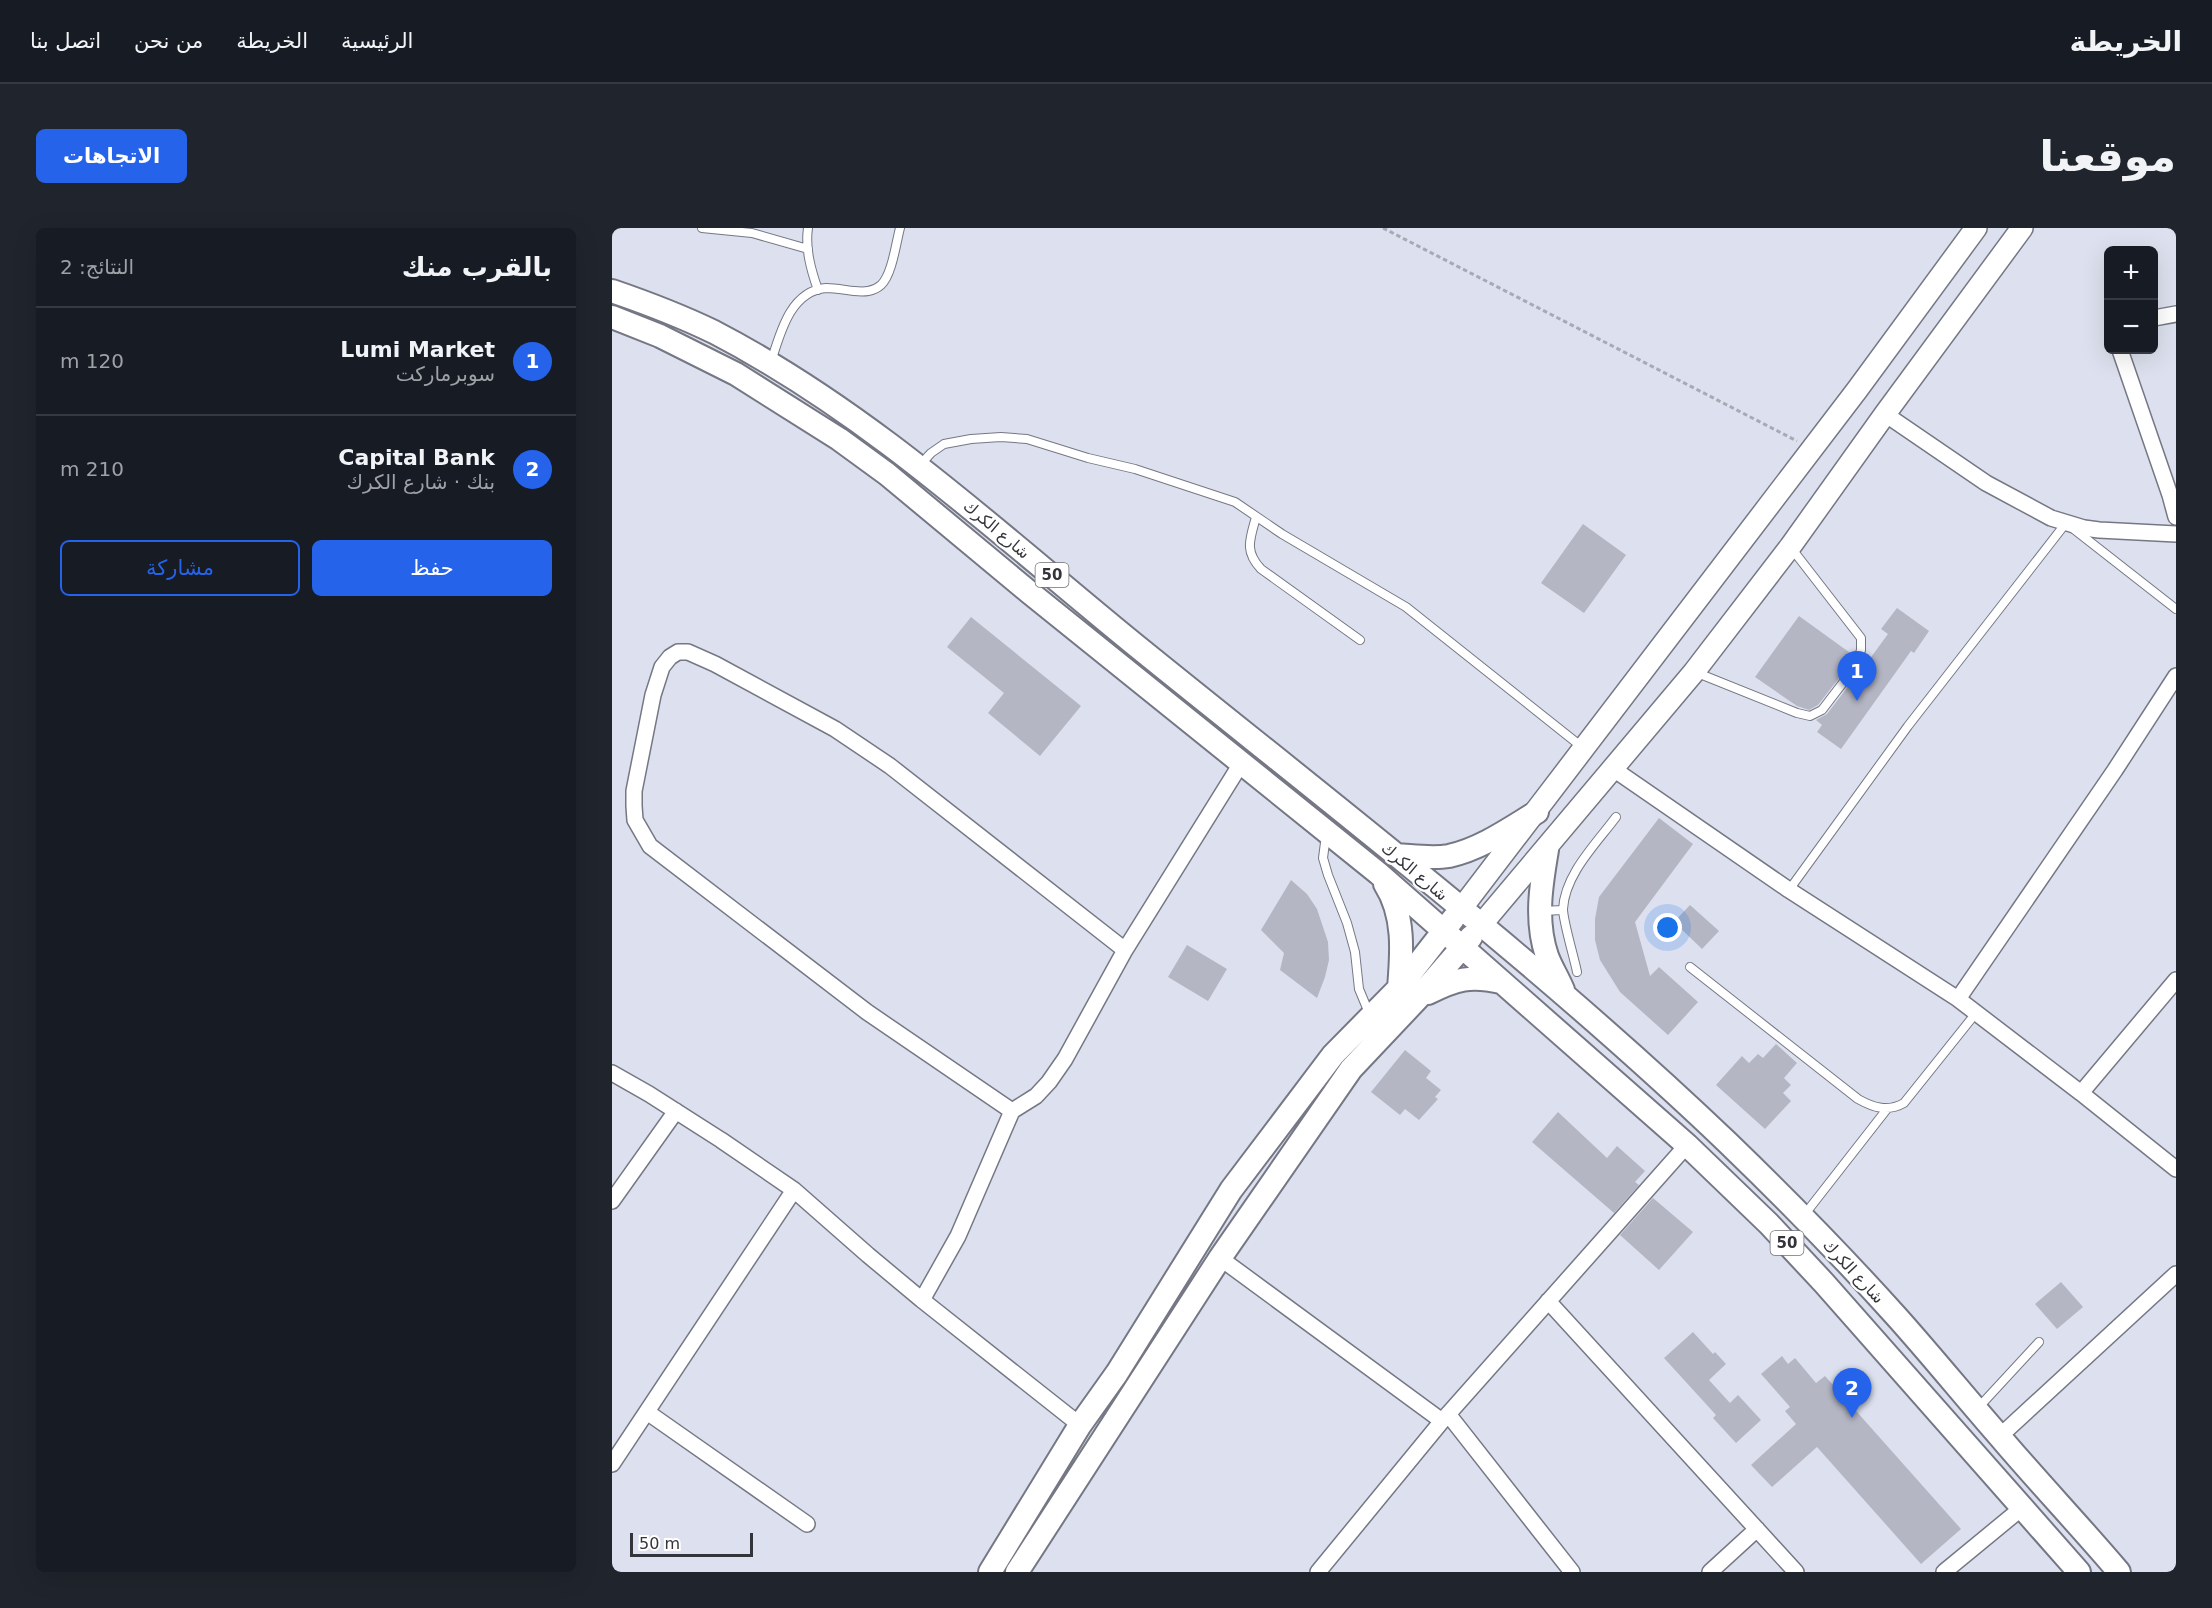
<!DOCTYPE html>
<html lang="ar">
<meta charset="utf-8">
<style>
:root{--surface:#171b24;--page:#20242c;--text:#f1f3f6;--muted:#9ea1a6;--line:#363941;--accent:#2563eb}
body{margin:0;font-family:"DejaVu Sans",Vazirmatn,sans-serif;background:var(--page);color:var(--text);direction:rtl}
.controls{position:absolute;right:18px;top:18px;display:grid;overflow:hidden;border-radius:9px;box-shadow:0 6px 24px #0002}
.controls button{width:54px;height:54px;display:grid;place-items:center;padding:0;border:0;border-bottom:2px solid var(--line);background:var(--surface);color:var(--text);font:30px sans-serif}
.scale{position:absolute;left:18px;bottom:15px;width:123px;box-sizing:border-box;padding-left:6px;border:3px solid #34353b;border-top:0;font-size:16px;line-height:21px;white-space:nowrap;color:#34353b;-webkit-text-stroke:4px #fff;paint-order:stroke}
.you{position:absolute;left:1056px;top:700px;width:21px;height:21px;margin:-15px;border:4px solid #fff;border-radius:50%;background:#1a73e8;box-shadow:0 0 0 9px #1a73e833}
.badge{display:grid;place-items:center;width:39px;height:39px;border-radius:50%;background:var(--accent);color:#fff;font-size:20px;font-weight:700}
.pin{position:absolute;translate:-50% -50px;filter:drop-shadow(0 2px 3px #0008)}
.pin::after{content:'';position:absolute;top:32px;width:21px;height:18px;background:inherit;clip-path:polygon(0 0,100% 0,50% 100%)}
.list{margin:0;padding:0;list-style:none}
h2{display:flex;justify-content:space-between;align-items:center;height:78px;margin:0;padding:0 24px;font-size:26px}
h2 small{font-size:20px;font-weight:400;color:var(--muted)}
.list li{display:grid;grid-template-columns:39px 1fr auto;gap:18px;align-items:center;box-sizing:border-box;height:108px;padding:0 24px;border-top:2px solid var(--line)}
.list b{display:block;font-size:22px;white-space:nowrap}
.list p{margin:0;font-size:20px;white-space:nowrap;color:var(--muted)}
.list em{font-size:20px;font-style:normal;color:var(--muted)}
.actions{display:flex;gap:12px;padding:18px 24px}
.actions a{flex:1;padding:14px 0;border:2px solid var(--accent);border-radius:9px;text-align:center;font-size:21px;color:var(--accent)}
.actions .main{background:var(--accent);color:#fff}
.map{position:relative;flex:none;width:1564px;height:1344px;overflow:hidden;direction:ltr;border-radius:9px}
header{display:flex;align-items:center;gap:36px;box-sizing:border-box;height:84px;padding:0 30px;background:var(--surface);border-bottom:2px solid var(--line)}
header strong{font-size:28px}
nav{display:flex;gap:33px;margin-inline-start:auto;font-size:21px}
.intro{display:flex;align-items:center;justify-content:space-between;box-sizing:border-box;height:144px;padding:0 36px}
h1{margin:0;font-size:42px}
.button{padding:15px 27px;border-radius:9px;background:var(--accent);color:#fff;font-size:21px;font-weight:700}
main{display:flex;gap:36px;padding:0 36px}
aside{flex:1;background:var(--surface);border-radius:9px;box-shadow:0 6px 24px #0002}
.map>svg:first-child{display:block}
</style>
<header>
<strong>الخريطة</strong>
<nav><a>الرئيسية</a><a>الخريطة</a><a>من نحن</a><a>اتصل بنا</a></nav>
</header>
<div class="intro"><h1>موقعنا</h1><a class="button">الاتجاهات</a></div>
<main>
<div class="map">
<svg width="1564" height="1344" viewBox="0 0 1564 1344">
<rect width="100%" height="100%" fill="#dde0ee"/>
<path fill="#b4b6c4" d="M971,296L1014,327L972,385L929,355Z
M1285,380L1317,403L1302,425L1299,423L1229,521L1205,504L1210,497L1204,492L1215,486L1248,443L1251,434L1254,436L1276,406L1269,401Z
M1187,388L1241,427L1238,436L1206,477L1197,482L1185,478L1143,449Z
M359,389L469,478L428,528L376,485L392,465L335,419Z
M1047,590L1081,616L1023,694L1038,748L1047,739L1086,774L1056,807L1008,764L988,732L983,712V691L987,669Z
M679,652L695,666L705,681L716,714L717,732L713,749L705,770L668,742L672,725L649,702Z
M1078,677L1107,703L1090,721L1062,694Z
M575,717L615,741L596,773L556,749Z
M1164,816L1185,835L1172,850L1179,857L1171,865L1179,873L1153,901L1104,857L1130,828L1137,835L1146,826L1151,830Z
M793,822L819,843L814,850L829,862L823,869L826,871L807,892L793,881L788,887L759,864Z
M946,884L995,930L1005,918L1033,943L1023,954L1027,957L1002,985L920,914Z
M1041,970L1081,1004L1047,1042L1008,1007Z
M1449,1054L1471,1079L1445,1101L1423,1076Z
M1081,1104L1101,1126L1103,1124L1114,1136L1097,1152L1118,1175L1126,1167L1149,1192L1124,1215L1101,1190L1104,1187L1052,1130Z
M1170,1128L1176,1136L1183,1130L1204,1155L1213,1148L1349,1301L1309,1336L1205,1219L1160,1259L1139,1237L1184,1196L1173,1183L1178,1179L1149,1146Z"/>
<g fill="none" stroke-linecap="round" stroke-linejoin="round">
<g stroke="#757884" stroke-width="10">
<path id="service" d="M90,0L140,5L196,21
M196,0C193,21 199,42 206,62
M159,134C168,106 178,63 214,60C223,60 233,62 242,63C252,64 261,64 269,57C280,47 284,15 288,0
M308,237L319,225L332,216L359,211L389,209L415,211L476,230L523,241L623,274L670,306L794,379L970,519
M644,289C638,311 632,323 649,341L748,412
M1083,444L1185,485L1198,488L1210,482L1243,439L1249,422V410L1180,321
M714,607L711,630L716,647L735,695L743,724L747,761L757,785
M1177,662L1296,498L1454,295L1564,381
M929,683L951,682
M1078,739L1246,871C1262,880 1276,884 1292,875L1364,785
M965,744C962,729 951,693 951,681C953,646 984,616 1004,589
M1193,986L1275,881
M1366,1180L1427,1114"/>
</g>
<g stroke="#757884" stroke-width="18">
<path id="minor" d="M1542,90L1564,86
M1508,122L1558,267L1564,289
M1273,186L1374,255L1439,290L1472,300L1487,302L1564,306
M1000,540L1177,662L1346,771L1469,865L1564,941
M1346,771L1503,542L1564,448
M0,845L37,866L109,912L182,962L256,1027L310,1072L468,1197
M1469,865L1564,752
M400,883L255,784L38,618L23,592L22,578V563L41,467L50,439L58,429L66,424H76L103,436L223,501L278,538L513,722
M0,973L64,883
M608,1030L830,1193
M310,1072L346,1008L400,883L424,868L437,854L453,831L513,722L630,534
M936,1073L1184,1344
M35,1184L195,1296
M836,1186L960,1344
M1387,1209L1564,1046
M0,1236L182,962
M706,1344L830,1193L1075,917
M1098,1344L1145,1301
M1332,1344L1411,1279"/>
</g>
<g stroke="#757884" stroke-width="24">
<path id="secondary" d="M849,681L1245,162L1364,0
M869,697L1082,444L1178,319L1273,186L1410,0"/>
</g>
<g stroke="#757884" stroke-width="26">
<path id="primary" d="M0,63C35,75 69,88 102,104C260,186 389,308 527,420C726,581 931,738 1116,915C1174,971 1230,1028 1284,1088C1319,1127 1353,1169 1388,1209C1427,1255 1468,1298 1507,1344
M0,89L48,108L124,146L227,211L275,246L417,364L766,645L1075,917L1157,996L1212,1055L1467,1344
M935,622C929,657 923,693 935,728C939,739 946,750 951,762
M785,627C802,628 820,631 837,628C869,621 897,601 925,584
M773,656C793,687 790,725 787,760
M816,765C844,751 858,747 889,754
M378,1344L468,1197L505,1145L619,962L721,827L787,760L841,691
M405,1344L608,1030L739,841L807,769L859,709"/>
</g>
<path stroke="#a7aab5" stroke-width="3" stroke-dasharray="4.5 3" stroke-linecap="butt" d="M771,0L1185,213"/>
<use href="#service" stroke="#fff" stroke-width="8"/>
<use href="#minor" stroke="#fff" stroke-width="15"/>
<use href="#secondary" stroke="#fff" stroke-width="21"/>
<use href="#primary" stroke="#fff" stroke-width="22"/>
</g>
<g text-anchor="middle" stroke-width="4.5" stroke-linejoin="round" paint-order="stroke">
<g fill="#fff" stroke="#717276" stroke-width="1.5">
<rect x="423.5" y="335" width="33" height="24" rx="4.5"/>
<rect x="1158.5" y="1003" width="33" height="24" rx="4.5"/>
</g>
<g font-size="15" font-weight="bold" fill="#34353b">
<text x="440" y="352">50</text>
<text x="1175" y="1020">50</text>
</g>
<g font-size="16" fill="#34353b" stroke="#fff">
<text transform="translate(385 301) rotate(40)" y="6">شارع الكرك</text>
<text transform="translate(803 643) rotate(40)" y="6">شارع الكرك</text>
<text transform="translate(1242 1043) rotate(47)" y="6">شارع الكرك</text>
</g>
</g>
</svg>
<div class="controls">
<button>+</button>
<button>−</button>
</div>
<div class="scale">50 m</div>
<div class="you"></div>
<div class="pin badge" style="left:1245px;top:473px">1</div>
<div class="pin badge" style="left:1240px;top:1190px">2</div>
</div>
<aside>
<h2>بالقرب منك<small>النتائج: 2</small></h2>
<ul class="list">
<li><span class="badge">1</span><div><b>Lumi Market</b><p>سوبرماركت</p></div><em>120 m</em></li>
<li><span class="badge">2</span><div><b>Capital Bank</b><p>بنك · شارع الكرك</p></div><em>210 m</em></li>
</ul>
<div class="actions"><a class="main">حفظ</a><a>مشاركة</a></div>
</aside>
</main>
